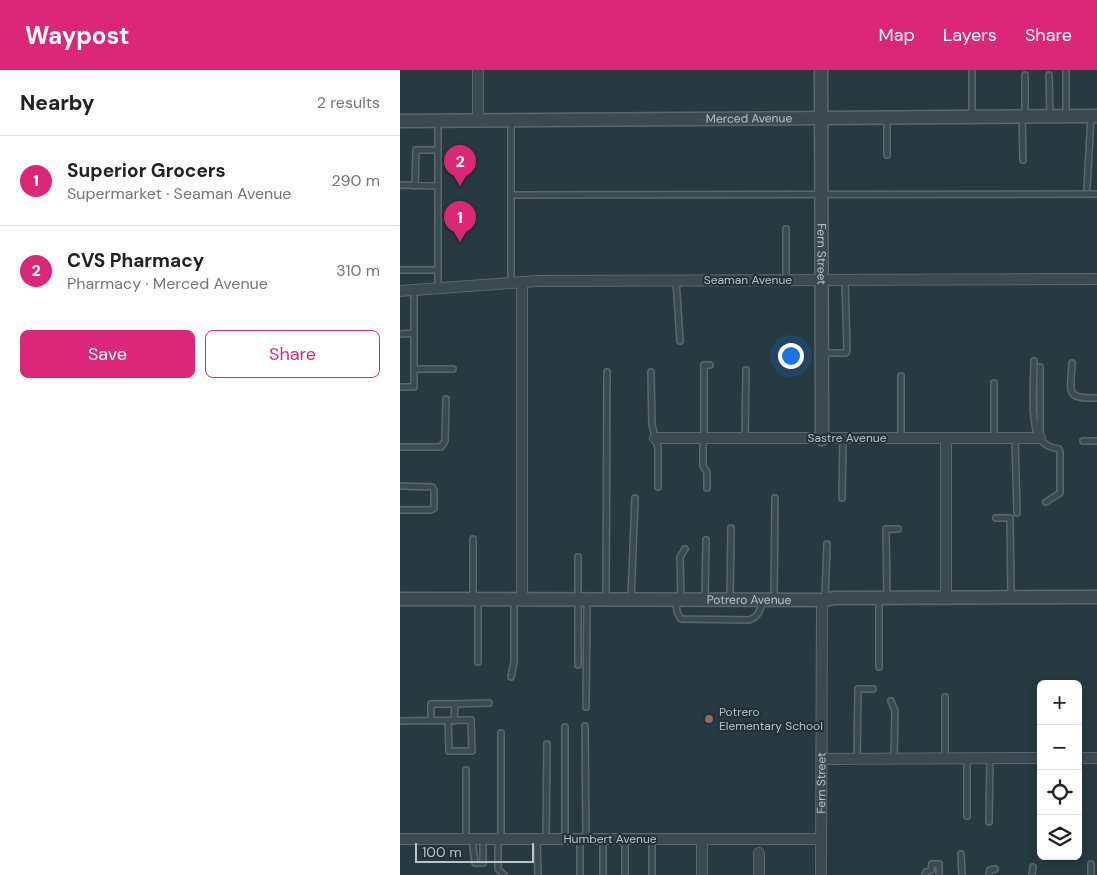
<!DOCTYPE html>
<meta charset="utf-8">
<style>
:root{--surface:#fff;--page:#f6f6f6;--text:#202124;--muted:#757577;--line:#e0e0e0;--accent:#db2777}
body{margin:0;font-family:"DM Sans",sans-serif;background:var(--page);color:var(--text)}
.controls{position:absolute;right:15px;bottom:15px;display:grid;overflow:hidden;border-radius:8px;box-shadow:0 2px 12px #0003}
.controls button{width:45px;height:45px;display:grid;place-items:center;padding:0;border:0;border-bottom:1px solid var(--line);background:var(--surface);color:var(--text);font:25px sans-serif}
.scale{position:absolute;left:15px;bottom:12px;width:119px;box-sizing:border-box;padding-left:5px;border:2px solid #b8c5cb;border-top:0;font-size:14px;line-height:18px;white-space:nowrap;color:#b8c5cb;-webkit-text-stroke:4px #203036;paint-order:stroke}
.you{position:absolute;left:390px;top:285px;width:18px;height:18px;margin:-12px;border:4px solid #fff;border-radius:50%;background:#1a73e8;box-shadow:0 0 0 8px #1a73e833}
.badge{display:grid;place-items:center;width:32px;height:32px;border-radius:50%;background:var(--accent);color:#fff;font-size:16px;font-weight:700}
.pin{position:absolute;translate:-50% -41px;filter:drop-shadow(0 1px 2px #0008)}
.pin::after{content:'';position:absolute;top:26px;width:18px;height:15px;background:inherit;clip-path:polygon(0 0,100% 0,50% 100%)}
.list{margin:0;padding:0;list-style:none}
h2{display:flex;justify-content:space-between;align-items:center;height:65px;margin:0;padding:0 20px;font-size:21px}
h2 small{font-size:16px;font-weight:400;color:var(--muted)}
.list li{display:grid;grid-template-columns:32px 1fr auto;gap:15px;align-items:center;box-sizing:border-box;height:90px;padding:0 20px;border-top:1px solid var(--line)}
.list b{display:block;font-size:19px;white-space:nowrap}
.list p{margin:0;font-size:16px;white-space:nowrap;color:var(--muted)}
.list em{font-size:16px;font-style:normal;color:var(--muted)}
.actions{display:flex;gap:10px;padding:15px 20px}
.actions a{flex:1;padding:11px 0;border:1px solid var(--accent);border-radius:8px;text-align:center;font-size:18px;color:var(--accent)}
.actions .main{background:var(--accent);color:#fff}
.icon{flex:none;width:28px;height:28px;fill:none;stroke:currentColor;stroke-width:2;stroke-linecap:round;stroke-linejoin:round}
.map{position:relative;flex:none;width:697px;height:805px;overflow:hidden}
header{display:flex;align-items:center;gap:30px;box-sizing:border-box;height:70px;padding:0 25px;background:var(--accent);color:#fff}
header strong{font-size:24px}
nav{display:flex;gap:28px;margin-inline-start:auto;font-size:18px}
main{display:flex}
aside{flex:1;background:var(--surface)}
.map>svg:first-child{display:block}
</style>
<header>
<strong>Waypost</strong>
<nav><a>Map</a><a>Layers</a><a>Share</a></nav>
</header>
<main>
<aside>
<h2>Nearby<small>2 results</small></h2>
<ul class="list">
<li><span class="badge">1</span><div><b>Superior Grocers</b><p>Supermarket · Seaman Avenue</p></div><em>290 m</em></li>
<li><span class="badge">2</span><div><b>CVS Pharmacy</b><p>Pharmacy · Merced Avenue</p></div><em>310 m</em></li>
</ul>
<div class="actions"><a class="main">Save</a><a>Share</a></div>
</aside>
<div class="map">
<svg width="697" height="805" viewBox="0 0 697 805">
<rect width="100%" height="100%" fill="#273a41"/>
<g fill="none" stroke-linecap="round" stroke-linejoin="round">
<g stroke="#59686e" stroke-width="8">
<path id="service" d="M666,0V45
M625,5V45
M649,5L650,45
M572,45V0
M622,46L623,90
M487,49V85
M38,51V219
M0,115L38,116
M15,116L16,80H38
M687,118L691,46
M111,125L697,124
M0,200H38
M276,210L280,271
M386,210V159
M111,212V51
M0,264L14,263
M422,283H446L447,280L445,210
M634,291C634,310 630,352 639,368C644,375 651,378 659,379L660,382V423L646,432
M672,293C671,322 664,329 697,328
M640,297V365
M14,299H53
M251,302L252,355L258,378V417
M501,306V368
M0,317H14V221
M303,368V396L307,402V418
M304,368V295H310
M345,368L346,300
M594,368V313
M615,368L617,443
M683,371H697
M0,377H41L45,371L46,329
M0,416L32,417L34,420V438L31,440H0
M442,428L443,368
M596,448H610L611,527
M425,528L427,474
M487,528L486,459H498
M73,529V469
M206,529L207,302
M231,529L235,428
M281,529L280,487L285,479
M305,529L306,470
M330,529L331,458
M374,529L375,428
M78,530V592
M276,530L277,542L281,549L349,550C359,547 360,539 363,531
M479,530V597
M178,595V487
M111,607L114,592V531
M491,631L495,641L494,688
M55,634L89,633
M186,637L187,530
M0,651L71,650L72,681H49L48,651
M31,651V634H55L54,651
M185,656L186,769
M165,657V769
M457,688L458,619H473
M545,688V627
M567,688V746
M66,700V768
M589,752L590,688
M98,768V799L104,805
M101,768V663
M137,768L138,805
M203,768V805
M72,769L75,793H83V768
M146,769L147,674
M561,784L562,805
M180,805V769
M225,805V768
M252,805V769
M525,805L526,802L531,800L532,794H539V805
M589,805L590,800L595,799
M632,805L633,797
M691,805V794"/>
</g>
<g stroke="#59686e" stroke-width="12">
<g id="minor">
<path d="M78,50V0"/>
<path d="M122,212V530"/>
<path d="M0,221L137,211L697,209"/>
<path d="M255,368H640"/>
<path d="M546,528V368"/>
<path d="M678,688H697"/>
<path d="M422,689L641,688"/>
<path d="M0,769H421"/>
<path d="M302,769V805"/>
<path d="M359,783V805"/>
<path id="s1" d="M421,805L422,530"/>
</g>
</g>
<g stroke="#59686e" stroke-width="15">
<g id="tertiary">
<path id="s2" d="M421,0L422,369"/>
<path id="s3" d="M0,51L697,46"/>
<path id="s4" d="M0,529L422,530L435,528L697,527"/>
</g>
</g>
<use href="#service" stroke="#3b4a51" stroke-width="5"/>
<use href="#minor" stroke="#3b4a51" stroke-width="10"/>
<use href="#tertiary" stroke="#3b4a51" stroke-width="12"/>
</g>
<circle fill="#8d6e63" stroke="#203036" stroke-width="2" cx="309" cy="649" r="5"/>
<g text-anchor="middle" stroke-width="4" stroke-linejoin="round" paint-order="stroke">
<g font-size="12" fill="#b8c5cb" stroke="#203036">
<text dy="4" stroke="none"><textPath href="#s3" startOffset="349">Merced Avenue</textPath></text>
<text dy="4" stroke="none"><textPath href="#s2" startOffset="184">Fern Street</textPath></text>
<text x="348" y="214">Seaman Avenue</text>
<text x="447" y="372">Sastre Avenue</text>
<text dy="4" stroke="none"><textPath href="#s4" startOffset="349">Potrero Avenue</textPath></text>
<text dy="4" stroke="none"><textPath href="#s1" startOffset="92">Fern Street</textPath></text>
<text x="210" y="773">Humbert Avenue</text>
</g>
<g font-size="12" fill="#b8c5cb" stroke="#203036" text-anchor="start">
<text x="319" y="646">Potrero<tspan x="319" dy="14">Elementary School</tspan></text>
</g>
</g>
</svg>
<div class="controls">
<button>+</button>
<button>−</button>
<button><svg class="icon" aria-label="locate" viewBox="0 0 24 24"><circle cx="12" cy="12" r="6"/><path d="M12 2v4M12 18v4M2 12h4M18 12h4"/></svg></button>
<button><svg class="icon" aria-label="layers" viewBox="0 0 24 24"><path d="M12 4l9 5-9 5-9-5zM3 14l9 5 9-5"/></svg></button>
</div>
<div class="scale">100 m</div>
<div class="you"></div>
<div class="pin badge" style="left:60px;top:172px">1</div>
<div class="pin badge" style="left:60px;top:116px">2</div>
</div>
</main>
